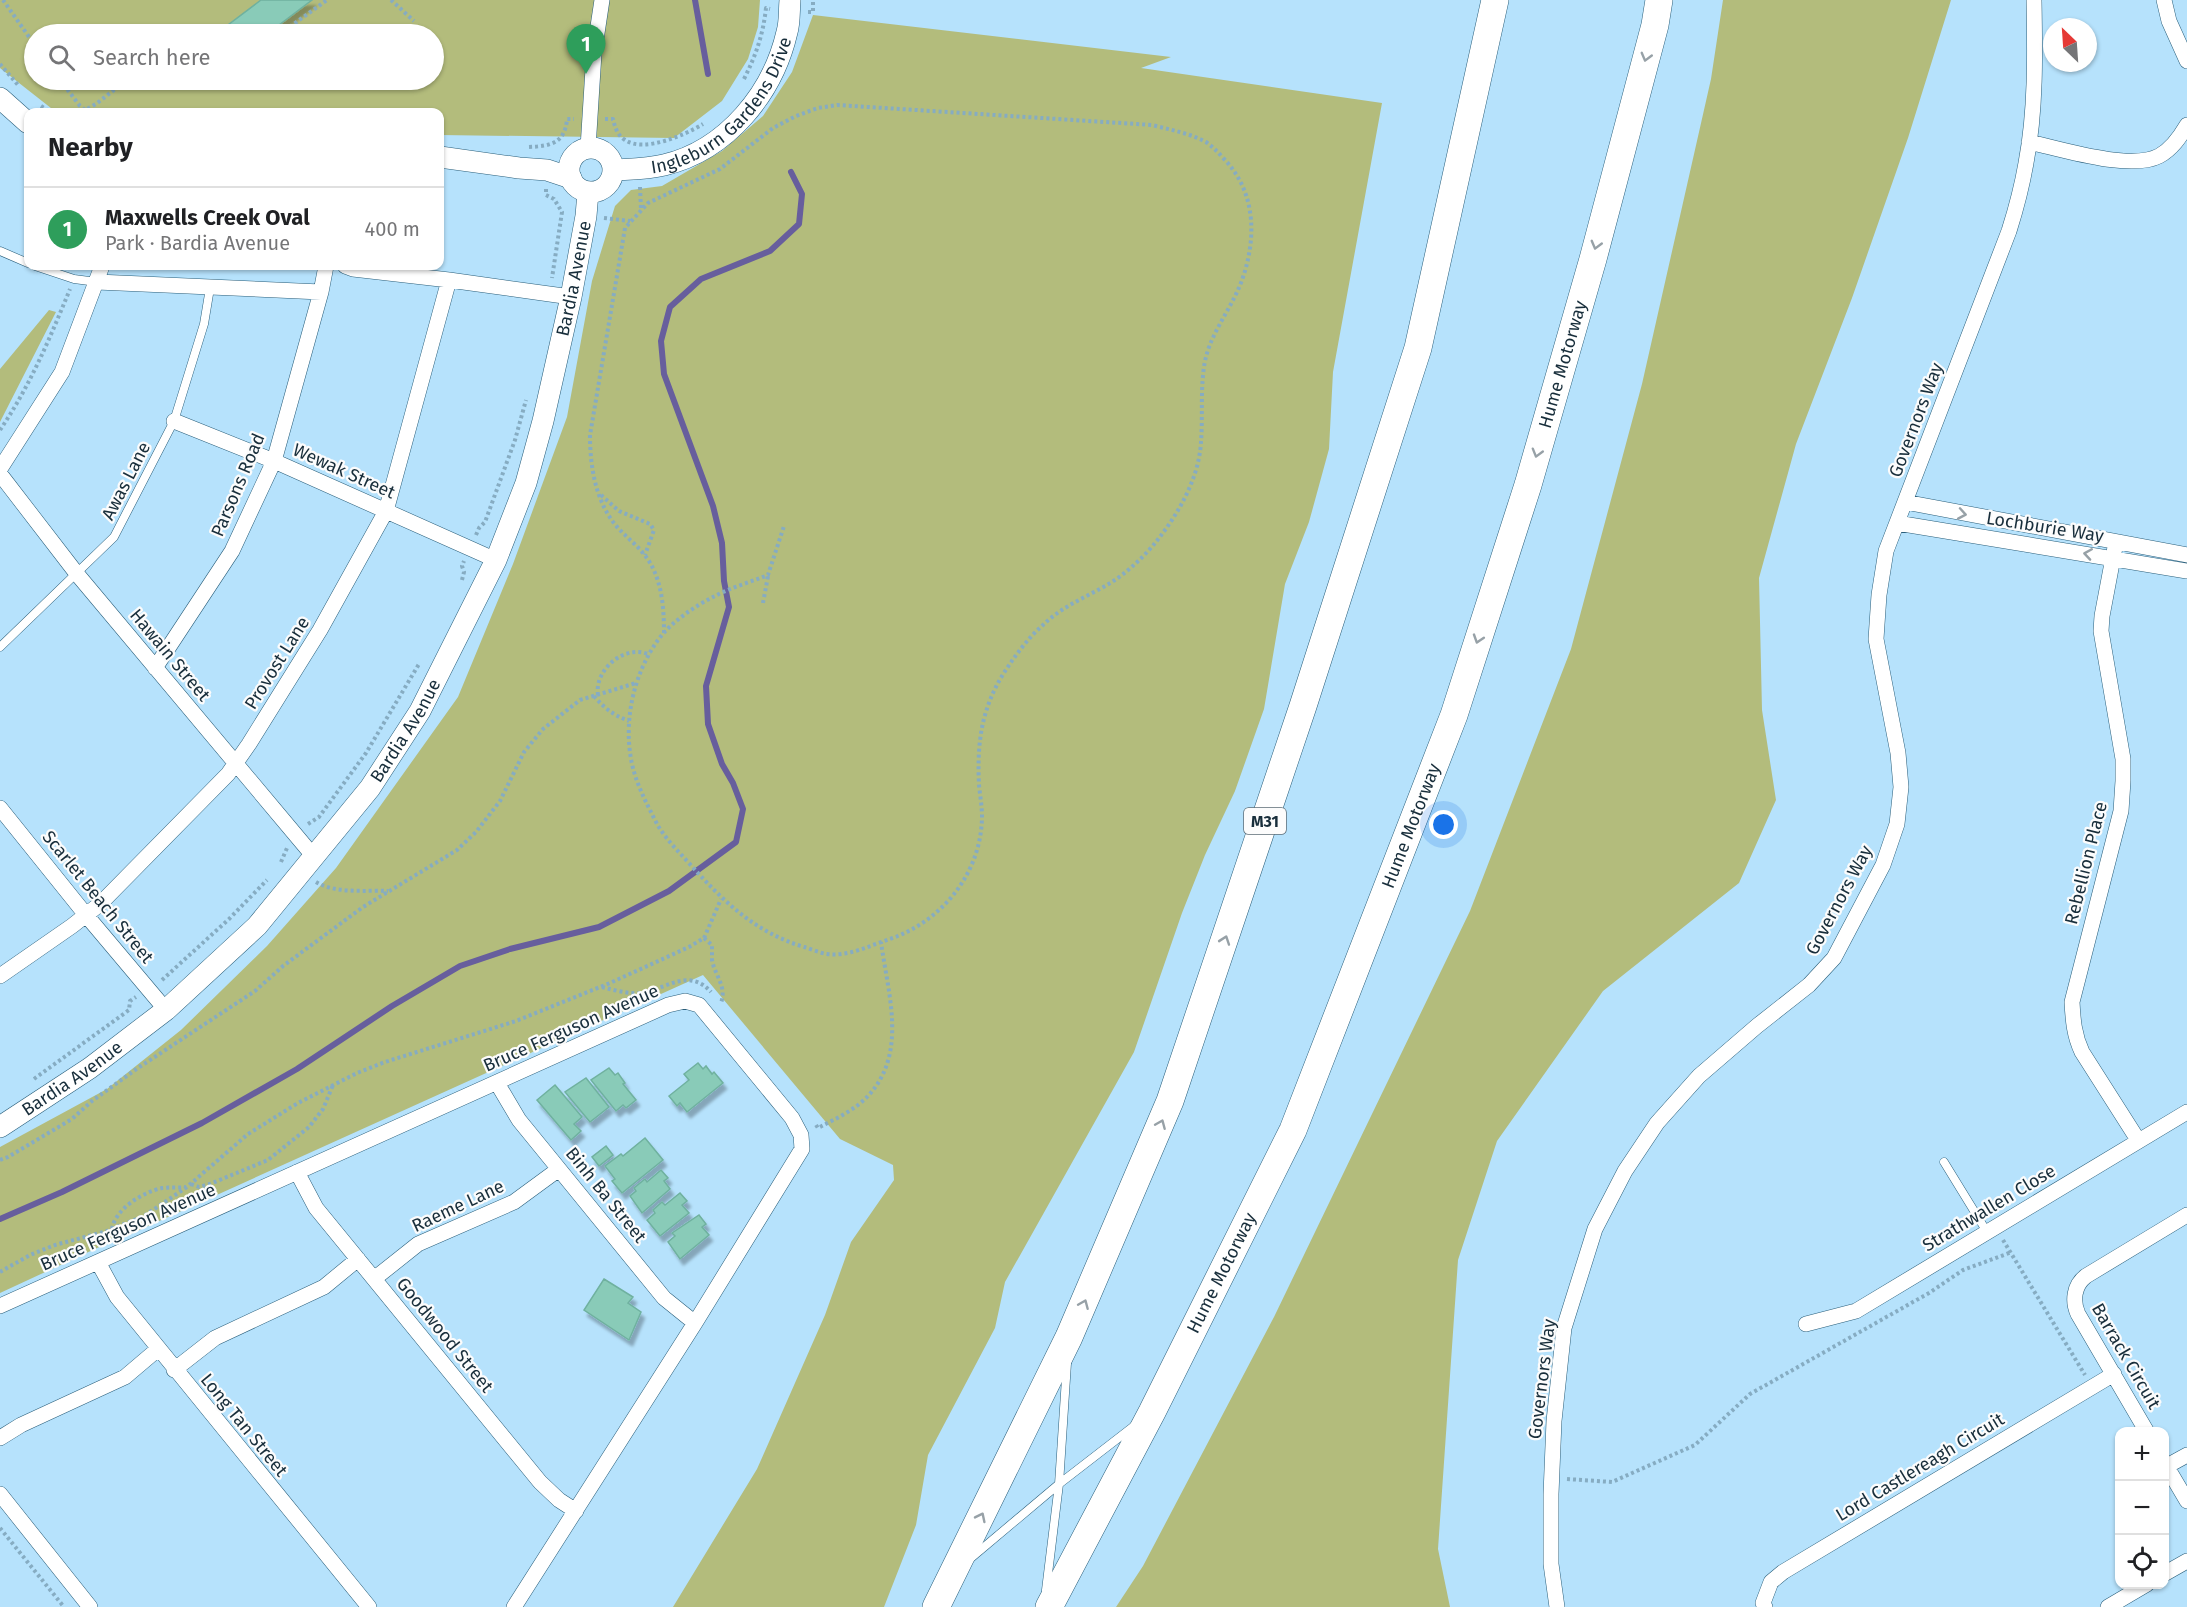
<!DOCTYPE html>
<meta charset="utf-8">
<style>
:root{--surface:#fff;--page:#f2f2f2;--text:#202124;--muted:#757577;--line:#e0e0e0;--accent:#9d5b29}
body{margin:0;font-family:"Fira Sans",sans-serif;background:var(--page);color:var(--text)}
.controls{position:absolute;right:18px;bottom:18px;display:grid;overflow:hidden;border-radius:12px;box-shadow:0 2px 4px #0004}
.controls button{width:54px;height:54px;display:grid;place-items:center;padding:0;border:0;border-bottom:2px solid var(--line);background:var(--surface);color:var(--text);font:30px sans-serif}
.compass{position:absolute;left:2043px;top:18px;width:54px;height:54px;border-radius:50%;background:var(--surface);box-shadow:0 2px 4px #0004;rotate:335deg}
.you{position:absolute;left:1444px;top:825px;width:21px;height:21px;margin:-15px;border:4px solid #fff;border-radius:50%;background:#1a73e8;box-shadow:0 0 0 9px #1a73e833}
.badge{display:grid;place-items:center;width:39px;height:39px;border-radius:50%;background:var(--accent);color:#fff;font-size:20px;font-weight:700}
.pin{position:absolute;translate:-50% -50px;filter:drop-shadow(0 2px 3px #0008)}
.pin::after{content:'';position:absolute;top:32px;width:21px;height:18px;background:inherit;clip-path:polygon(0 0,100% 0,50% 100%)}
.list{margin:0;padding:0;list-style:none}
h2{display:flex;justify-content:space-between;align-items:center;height:78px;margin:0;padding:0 24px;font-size:26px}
h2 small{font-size:20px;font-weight:400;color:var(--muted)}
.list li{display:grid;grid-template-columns:39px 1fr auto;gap:18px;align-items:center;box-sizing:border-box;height:84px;padding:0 24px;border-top:2px solid var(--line)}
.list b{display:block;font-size:22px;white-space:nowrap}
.list p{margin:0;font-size:20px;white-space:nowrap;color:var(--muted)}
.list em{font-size:20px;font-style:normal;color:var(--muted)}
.icon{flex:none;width:33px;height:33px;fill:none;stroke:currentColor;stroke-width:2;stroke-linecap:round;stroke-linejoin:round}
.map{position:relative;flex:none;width:2187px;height:1607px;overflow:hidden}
.search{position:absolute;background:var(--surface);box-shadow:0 2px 4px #0004;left:24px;top:24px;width:420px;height:66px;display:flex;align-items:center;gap:15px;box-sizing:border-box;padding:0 21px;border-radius:33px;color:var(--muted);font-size:22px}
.panel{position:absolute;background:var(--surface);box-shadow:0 2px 4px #0004;left:24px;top:108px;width:420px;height:162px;border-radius:12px}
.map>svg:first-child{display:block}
</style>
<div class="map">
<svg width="2187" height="1607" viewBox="0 0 2187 1607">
<defs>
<filter id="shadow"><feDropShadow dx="3.5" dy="6" stdDeviation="1.5" flood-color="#0004"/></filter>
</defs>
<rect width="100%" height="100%" fill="#b6e2fc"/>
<path fill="#b3bc7c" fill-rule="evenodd" d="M0,0H760L758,27L748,59L722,101L674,138L440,135V112H56L0,68ZM34,34H434V80H34Z
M1723,0H1951L1908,138L1852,298L1796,444L1759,578L1762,710L1776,800L1739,883L1603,991L1497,1141L1458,1260L1438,1549L1450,1607H1116L1143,1566L1274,1317L1470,911L1571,649L1642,384L1711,79Z
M813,15L1171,57L1141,68L1382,103L1333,372L1329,449L1309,522L1285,584L1264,709L1235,791L1205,855L1182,913L1134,1052L1005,1282L995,1328L928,1455L916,1525L884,1607H673L757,1469L825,1315L851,1242L894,1180L893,1165L840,1139L703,975L115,1241L113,1238L109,1240L110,1242L0,1293V1147L107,1089L181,1030L267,946L336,868L458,697L513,564L567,417L592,281L615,206L631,190L662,186L722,151L763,116L792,72Z
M49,310L56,312L0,422V369Z"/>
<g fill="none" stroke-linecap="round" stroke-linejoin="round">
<path stroke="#675e9d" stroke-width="6" d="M695,0L708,74
M0,1219L62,1192L202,1123L297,1069L392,1006L460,966L510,949L599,927L669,891L736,842L743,809L733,783L722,764L708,724L706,686L729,607L724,581L722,543L713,506L664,374L661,341L670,307L701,279L770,251L799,224L802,194L791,172"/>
</g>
<path fill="#89cbb8" stroke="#6fb19f" stroke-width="1.5" filter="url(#shadow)" d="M261,0H312L267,34H216Z
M698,1063L703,1069L706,1066L712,1074L714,1072L723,1083L687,1112L680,1103L677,1106L669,1096L689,1080L684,1074Z
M609,1068L615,1075L618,1073L625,1083L623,1084L636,1100L626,1108L623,1105L616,1111L591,1080Z
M586,1078L609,1107L590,1122L565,1092Z
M555,1085L582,1117L574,1124L581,1131L571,1140L537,1100Z
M645,1138L663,1160L622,1193L612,1181L615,1179L605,1166L621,1154L623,1156Z
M606,1146L613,1155L599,1166L592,1157Z
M661,1170L668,1178L664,1181L670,1189L642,1213L630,1196L636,1191L634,1188L645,1179L647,1182Z
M680,1193L687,1201L682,1205L689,1213L660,1236L647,1220L655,1213L653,1210L662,1202L665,1205Z
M699,1215L706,1224L702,1227L709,1235L680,1259L668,1242L675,1236L672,1233Z
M604,1279L633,1297L628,1303L641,1312L629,1340L584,1310Z"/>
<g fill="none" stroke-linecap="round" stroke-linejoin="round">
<g stroke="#295e7a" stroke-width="9">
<path id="lane" d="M0,251L28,263
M35,266L74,279L97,282
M0,647L114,537L174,421L204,324L210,288
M1944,1162L1987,1232
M971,1558L1059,1484L1134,1426
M1046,1590L1059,1484L1067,1363"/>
</g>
<g stroke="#295e7a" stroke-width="16">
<path id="street" d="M2164,0L2169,21L2187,61
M2029,142C2061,149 2130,171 2159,156C2172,149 2180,137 2187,125
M588,148L594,53L602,0
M345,266L353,269L449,280L571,297
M97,282L321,292
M174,421L274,461L496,560
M0,469L62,372L102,266
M0,474L77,574L315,858
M1905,502L2187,555
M1897,523L2187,571
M2116,542L2102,616L2101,631L2123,759V781L2121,811L2072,1002C2073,1020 2074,1035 2082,1052L2138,1140
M155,668L232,551L274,461L321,292L326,266
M0,808L86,915L166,1010
M0,976L72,926L100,904L228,774L249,744L320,630L386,511L449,280
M497,1083L519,1120L664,1298L695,1323
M297,1172L316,1208L540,1482L559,1500L576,1511
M98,1262L117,1297L369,1607
M374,1279L418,1244L514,1202L559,1169
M0,1306L668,1005L685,1001L699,1005L792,1118L801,1135L802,1149L695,1323L514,1607
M1806,1324L1856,1311L2187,1112
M174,1370L215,1338L324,1287L358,1259
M2147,1432L2078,1314C2072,1301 2074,1285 2086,1276L2187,1215
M0,1438L21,1425L125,1377L158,1349
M2164,1462L2187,1501
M2167,1466L2187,1455
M0,1494L90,1607
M2164,1574L2187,1561
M1557,1607L1551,1564V1494L1554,1421L1564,1328L1595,1229L1625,1171L1657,1123L1699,1076L1757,1026L1809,985L1834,958L1883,865L1897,824L1901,787L1898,753L1876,639L1879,595L1886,551L2009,231C2016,209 2022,186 2026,163C2036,110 2035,54 2034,0
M1765,1607L1763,1603L1771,1582L1783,1572L2114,1374
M2108,1607L2147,1584"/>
</g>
<g stroke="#295e7a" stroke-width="22">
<g id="secondary">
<path d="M0,98L28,123"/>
<circle cx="591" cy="170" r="22"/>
<path d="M440,157L519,168L547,170L571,178"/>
<path id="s1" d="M614,170C630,169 648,169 664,165C727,150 773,93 787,32C790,22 789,11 790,0"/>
<path id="s2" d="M0,1127L90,1068L166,1010L257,926L370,788L420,711L496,560L526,483L543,421L571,297L586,216L588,192"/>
</g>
</g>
<g stroke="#295e7a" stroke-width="28">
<g id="highway">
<path d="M936,1607L1069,1337L1170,1101L1303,706L1418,348L1495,0"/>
<path id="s3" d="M1049,1607L1152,1412L1293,1130L1454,715L1528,485L1593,259L1655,25L1659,0"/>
</g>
</g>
<path stroke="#86acc2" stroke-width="4" stroke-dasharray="3 3" stroke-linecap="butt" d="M3,0L34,44
M391,0L414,21
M808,12H813V0
M280,34L327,0
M0,64L18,85
M744,79C756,55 763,35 766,8L770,9
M60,80L80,106L85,110L96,104L127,80
M41,106L50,112
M605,119H613C615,127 617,135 625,140C644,153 685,135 703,124
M529,147C551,146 565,143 567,119H574
M640,187L641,209
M546,189V195L554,199L562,212L552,278
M604,218L630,221
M0,430C30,386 50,338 70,289
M601,495L619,511L650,524L654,530L645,555
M476,535L479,528L485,522L515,440L526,400
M462,580L464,572L462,566L464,561
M763,603L768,576
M664,633C664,607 662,575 643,553C632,540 618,531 609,516C594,492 590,462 590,435L625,228L648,203L720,169L773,128L796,116L818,108L837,105L1152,125C1171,130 1189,133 1206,142C1213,147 1218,152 1224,159C1256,192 1257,238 1242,280C1232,308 1211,332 1205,361C1200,387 1203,416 1201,442C1199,477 1180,511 1159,538C1146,555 1130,570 1112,582C1089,596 1062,606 1043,625C1027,639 1014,657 1002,676C981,711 977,744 979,785C980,795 982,806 982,817C981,874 942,921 890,939C871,945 848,957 827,954C820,953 811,949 804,947C754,932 722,900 688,862C677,850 665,838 657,824C647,804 637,786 632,764C623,722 633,675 658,640C671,622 695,606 715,596C732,587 751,582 768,575L784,526
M598,695C594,669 626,643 650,655
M594,696C604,708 613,715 629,721
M308,824L319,817L366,753L419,664
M281,862L287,848
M316,882C336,894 366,890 388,891
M704,938L712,945C712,950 712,955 712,960C715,976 727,986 721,1003
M162,980L229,919L267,880
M602,987C614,990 627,994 640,993C664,991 688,966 711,992
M34,1079L129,1010L130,1001L136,997
M816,1125L818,1128C835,1119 855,1110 868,1096C908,1053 888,994 881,942
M0,1160L8,1157L72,1119L92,1101L135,1070L255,991L283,966L363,907L457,850L476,832L500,801L524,752L543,729L580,700L636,683
M191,1184L199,1187L210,1184L268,1160L309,1127L323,1109L333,1085
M112,1229C115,1209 143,1192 162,1188C170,1187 178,1188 186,1187
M2003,1240L2085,1375
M0,1272L30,1255L55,1245L107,1231L144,1216L187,1187L248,1134L298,1103L357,1073L385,1062L516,1021L610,983L689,947L704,938L721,899
M1567,1479L1612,1482L1695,1445L1750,1394L1929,1293L1963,1270L2012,1252
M0,1528L64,1607"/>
<use href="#lane" stroke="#fff" stroke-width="8"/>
<use href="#street" stroke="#fff" stroke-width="15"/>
<use href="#secondary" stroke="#fff" stroke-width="21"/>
<use href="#highway" stroke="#fff" stroke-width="27"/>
</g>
<defs><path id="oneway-chevron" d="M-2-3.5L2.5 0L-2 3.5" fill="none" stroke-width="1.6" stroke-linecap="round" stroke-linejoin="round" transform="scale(1.5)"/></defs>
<g stroke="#97a1a7">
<use href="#oneway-chevron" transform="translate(1646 57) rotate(105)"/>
<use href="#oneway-chevron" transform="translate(1596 245) rotate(105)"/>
<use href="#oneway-chevron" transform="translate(1537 453) rotate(106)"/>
<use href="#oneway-chevron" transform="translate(1962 514) rotate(10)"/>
<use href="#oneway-chevron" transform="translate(2088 554) rotate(-171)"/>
<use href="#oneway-chevron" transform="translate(1478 639) rotate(108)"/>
<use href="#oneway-chevron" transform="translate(1225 940) rotate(-71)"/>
<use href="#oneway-chevron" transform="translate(1161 1124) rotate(-67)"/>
<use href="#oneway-chevron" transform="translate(1084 1304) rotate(-67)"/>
<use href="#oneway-chevron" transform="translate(981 1517) rotate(-64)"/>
</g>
<g text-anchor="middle" stroke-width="4.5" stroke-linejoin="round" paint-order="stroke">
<rect fill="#fcfcfc" stroke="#5c6c75" stroke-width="1.5" x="1244" y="808" width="42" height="26" rx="4.5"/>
<g font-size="16" font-weight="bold" fill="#182e3b">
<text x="1265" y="827">M31</text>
</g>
<g font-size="18" fill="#182e3b" stroke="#fcfcfc">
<text dy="6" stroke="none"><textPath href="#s1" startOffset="136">Ingleburn Gardens Drive</textPath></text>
<text dy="6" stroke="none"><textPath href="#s2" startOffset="1059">Bardia Avenue</textPath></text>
<text dy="6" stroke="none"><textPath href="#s3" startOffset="1348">Hume Motorway</textPath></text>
<text transform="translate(1916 420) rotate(-69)" y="6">Governors Way</text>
<text transform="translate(344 471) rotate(24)" y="6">Wewak Street</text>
<text transform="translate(126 481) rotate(-63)" y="6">Awas Lane</text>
<text transform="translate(238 485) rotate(-67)" y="6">Parsons Road</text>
<text transform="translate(2045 527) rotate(9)" y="6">Lochburie Way</text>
<text transform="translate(170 655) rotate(50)" y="6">Hawain Street</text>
<text transform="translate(277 663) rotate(-58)" y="6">Provost Lane</text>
<text dy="6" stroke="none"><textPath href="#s2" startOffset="573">Bardia Avenue</textPath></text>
<text dy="6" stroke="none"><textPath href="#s3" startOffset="862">Hume Motorway</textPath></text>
<text transform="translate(2086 863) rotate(-76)" y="6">Rebellion Place</text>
<text transform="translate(98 897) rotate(51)" y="6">Scarlet Beach Street</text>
<text transform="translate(1839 900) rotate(-62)" y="6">Governors Way</text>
<text transform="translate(571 1028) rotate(-24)" y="6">Bruce Ferguson Avenue</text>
<text dy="6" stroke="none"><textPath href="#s2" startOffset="87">Bardia Avenue</textPath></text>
<text transform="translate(606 1195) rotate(51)" y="6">Binh Ba Street</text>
<text transform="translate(458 1206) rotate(-25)" y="6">Raeme Lane</text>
<text transform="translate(1989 1208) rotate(-31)" y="6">Strathwallen Close</text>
<text transform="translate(128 1227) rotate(-24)" y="6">Bruce Ferguson Avenue</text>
<text dy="6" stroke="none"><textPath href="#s3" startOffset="376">Hume Motorway</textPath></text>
<text transform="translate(445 1335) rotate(51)" y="6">Goodwood Street</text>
<text transform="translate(2126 1356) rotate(60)" y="6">Barrack Circuit</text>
<text transform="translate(1542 1379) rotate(-83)" y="6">Governors Way</text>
<text transform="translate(244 1425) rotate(51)" y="6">Long Tan Street</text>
<text transform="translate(1920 1467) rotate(-31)" y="6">Lord Castlereagh Circuit</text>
</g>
</g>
</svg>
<div class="controls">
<button>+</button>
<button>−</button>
<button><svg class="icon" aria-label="locate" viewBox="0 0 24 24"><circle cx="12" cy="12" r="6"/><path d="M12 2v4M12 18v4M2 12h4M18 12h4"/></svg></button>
</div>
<svg class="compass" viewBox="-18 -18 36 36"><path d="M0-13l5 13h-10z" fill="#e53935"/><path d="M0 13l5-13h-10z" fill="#757577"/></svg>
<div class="you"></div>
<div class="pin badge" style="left:586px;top:74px;background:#2e9e5b">1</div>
<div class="search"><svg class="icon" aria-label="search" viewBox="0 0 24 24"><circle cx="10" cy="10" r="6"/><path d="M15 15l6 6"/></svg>Search here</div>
<section class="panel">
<h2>Nearby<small></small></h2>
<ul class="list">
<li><span class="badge" style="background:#2e9e5b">1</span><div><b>Maxwells Creek Oval</b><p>Park · Bardia Avenue</p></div><em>400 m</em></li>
</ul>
</section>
</div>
